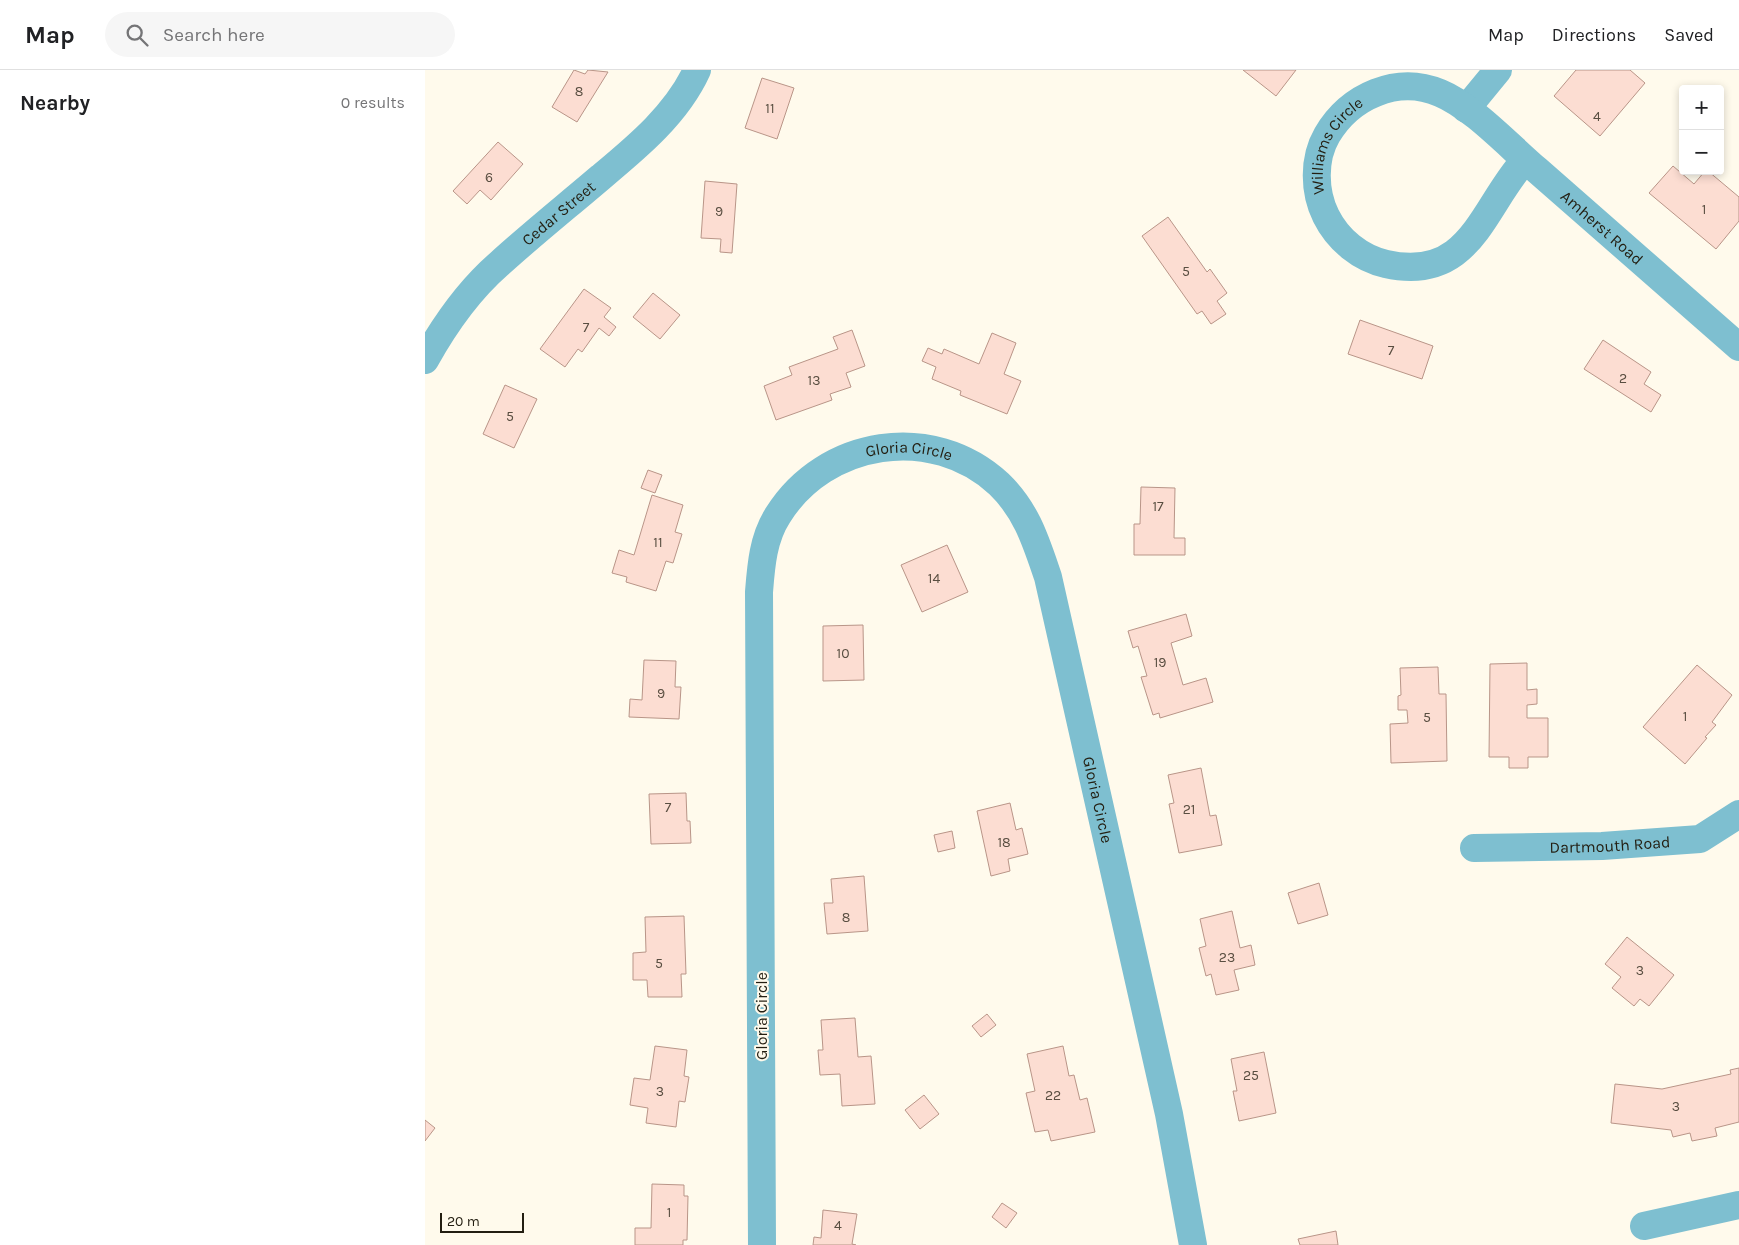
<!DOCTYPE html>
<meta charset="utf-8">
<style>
:root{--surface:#fff;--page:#f6f6f6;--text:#202124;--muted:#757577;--line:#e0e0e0}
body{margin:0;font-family:Karla,sans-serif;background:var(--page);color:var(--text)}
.controls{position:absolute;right:15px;top:15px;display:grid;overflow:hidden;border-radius:5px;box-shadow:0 2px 8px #0003}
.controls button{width:45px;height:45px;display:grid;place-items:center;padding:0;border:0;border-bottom:1px solid var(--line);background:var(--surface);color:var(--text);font:25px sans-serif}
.scale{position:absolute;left:15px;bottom:12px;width:84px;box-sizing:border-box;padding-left:5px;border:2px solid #231e11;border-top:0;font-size:14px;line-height:18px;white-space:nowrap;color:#231e11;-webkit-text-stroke:4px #fffaec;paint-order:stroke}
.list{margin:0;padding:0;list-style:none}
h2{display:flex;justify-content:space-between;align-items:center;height:65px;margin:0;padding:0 20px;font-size:21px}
h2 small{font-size:16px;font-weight:400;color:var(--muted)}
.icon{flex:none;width:28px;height:28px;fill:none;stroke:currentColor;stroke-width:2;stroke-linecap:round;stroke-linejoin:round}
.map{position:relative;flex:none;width:1314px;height:1175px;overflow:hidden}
header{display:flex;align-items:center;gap:30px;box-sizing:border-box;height:70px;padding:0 25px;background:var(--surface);border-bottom:1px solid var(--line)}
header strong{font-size:24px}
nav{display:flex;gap:28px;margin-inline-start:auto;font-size:18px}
.search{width:350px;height:45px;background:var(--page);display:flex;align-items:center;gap:12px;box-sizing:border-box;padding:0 18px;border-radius:28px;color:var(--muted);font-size:19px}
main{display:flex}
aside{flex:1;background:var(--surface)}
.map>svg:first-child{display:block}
</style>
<header>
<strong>Map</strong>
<div class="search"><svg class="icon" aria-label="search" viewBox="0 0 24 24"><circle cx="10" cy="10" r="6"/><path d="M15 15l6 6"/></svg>Search here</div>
<nav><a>Map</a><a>Directions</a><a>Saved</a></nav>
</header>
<main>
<aside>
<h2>Nearby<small>0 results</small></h2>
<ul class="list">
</ul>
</aside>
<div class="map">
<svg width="1314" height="1175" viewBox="0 0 1314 1175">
<rect width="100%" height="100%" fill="#fffaec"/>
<path fill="#fcddd2" stroke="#b99588" d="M149,0L160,4L163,0L183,2L152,52L127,37Z
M818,0H871L851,26Z
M1151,0H1205L1220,13L1175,66L1129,26Z
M337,8L369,18L352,69L320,58Z
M73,72L98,94L66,130L55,120L42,134L28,121Z
M1248,96L1269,114L1280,101H1283L1314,127V151L1291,179L1224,123Z
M280,111L312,114L307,183L295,182L296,169L276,168Z
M743,147L782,202L785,199L802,223L792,231L801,244L786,254L777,241L772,244L717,166Z
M159,219L186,238L179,247L191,257L184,266L174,258L157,282L153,279L140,297L115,279Z
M228,223L255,245L235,269L208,247Z
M935,250L1008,276L997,309L923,284Z
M427,260L440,296L421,303L426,317L405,324L407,330L351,350L339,316L367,305L364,297L413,279L408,267Z
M567,263L591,273L579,304L596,311L582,344L535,325L536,321L507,309L511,297L497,291L503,278L517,284L519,279L554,294Z
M1178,270L1226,302L1219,314L1236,325L1226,342L1159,299Z
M80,315L112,329L89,378L58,364Z
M223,400L237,405L230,423L216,418Z
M716,417L750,418L749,468H760V485H709V454H715Z
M227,425L258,435L250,462L257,464L248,493L241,491L231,521L201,512L202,507L187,503L194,480L209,485Z
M522,475L543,522L497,542L476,495Z
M761,544L767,566L746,573L758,615L781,608L788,632L735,648L734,643L728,645L716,607L722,606L713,576L708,578L703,561Z
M438,555L439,610L398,611V556Z
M219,590L251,591L250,617H256L254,649L204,647L205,629L217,630Z
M1102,593V620L1112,619V634L1102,635V648H1123V687H1103V698H1084V687H1064L1065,594Z
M1272,595L1307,625L1287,652L1291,655L1280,667L1282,668L1260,694L1218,657Z
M1013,597L1014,624H1021L1022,691L966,693L965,654L983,653L982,640H973V626L976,625L975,598Z
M776,698L785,746L791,745L797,775L754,783L744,734L749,733L743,705Z
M261,723L262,751H265L266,773L226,774L224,724Z
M585,733L591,760L597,758L603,784L583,789L585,801L566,806L552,741Z
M527,761L530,778L513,782L509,765Z
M439,806L443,861L402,864L399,833H408L406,809Z
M894,813L903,845L873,854L863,823Z
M807,841L815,878L826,875L830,895L809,900L814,920L791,925L786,904L781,906L774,878L781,876L775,849Z
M259,846L261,904H256L257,927H223L222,910H208V883L221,882L220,847Z
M1202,867L1249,905L1224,936L1215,929L1209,936L1187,918L1196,907L1180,894Z
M562,944L571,955L556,967L547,956Z
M430,948L433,987L446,986L450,1034L417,1036L415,1004L395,1005L393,980H398L396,950Z
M230,976L262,980L259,1006L264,1007L260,1032L254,1031L251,1057L221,1053L223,1038L205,1035L209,1008L225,1010Z
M638,976L644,1006L649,1005L655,1030L662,1028L670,1062L626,1071L623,1060L610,1062L601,1023L610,1021L602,984Z
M839,982L851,1043L814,1051L808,1021H812L806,989Z
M1314,998V1052L1290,1058L1292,1066L1267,1071L1265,1063L1248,1067L1246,1060L1186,1053L1190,1014L1237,1019L1306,1004L1305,1000Z
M499,1025L514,1044L495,1059L480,1040Z
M0,1050L10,1058L0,1071Z
M227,1114L259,1115V1126H263L262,1170H258V1175H210V1158H226Z
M577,1133L592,1143L581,1158L567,1147Z
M398,1140L432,1144L427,1174L431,1175H388L389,1167L396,1168Z
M911,1161L913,1175H875L873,1169Z"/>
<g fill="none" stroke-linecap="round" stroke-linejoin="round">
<g stroke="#7ebfd0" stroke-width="28">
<path d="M1041,39L1073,0"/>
<path id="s1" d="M1100,90C1057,137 1046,213 961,194C935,188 913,170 901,146C889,122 888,89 902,65C925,26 972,5 1015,23C1047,36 1085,77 1112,100C1179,159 1247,218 1314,277"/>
<path id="s2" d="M0,290C20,254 43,221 74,194C107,164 142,136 176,107C212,77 252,44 272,0"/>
<path id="s3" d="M1049,778L1177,776L1275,769L1314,744"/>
<path d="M1219,1156L1314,1135"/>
<path id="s4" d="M337,1175L334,522C336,496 338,468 353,445C400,370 507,352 574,414C602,441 611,472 623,507L744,1044L768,1175"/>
</g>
</g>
<g text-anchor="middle" stroke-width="4" stroke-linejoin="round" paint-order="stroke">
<g font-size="14" fill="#594e41">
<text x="154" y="26">8</text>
<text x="345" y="43">11</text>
<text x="1172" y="51">4</text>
<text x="64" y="112">6</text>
<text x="1279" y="144">1</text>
<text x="294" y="146">9</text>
<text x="761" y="206">5</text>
<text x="161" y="262">7</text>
<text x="966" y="285">7</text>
<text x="1198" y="313">2</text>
<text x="389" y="315">13</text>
<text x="85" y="351">5</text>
<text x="733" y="441">17</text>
<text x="233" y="477">11</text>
<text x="509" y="513">14</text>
<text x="418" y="588">10</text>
<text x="735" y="597">19</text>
<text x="236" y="628">9</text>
<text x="1260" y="651">1</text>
<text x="1002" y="652">5</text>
<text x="243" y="742">7</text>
<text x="764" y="744">21</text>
<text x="579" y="777">18</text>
<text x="421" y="852">8</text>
<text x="802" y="892">23</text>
<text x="234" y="898">5</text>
<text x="1215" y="905">3</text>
<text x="826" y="1010">25</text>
<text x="235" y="1026">3</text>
<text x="628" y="1030">22</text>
<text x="1251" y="1041">3</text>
<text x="244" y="1147">1</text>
<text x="413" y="1160">4</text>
</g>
<g font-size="16" fill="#231e11" stroke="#fffaec">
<text dy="6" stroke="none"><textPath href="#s1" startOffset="346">Williams Circle</textPath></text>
<text dy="6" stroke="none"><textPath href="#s2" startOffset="200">Cedar Street</textPath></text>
<text dy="6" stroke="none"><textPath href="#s1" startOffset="695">Amherst Road</textPath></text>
<text dy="6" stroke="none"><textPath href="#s4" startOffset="888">Gloria Circle</textPath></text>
<text dy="6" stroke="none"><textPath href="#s4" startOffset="1322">Gloria Circle</textPath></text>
<text dy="6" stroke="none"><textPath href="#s3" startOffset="136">Dartmouth Road</textPath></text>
<text transform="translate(336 946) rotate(-90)" y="6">Gloria Circle</text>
</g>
</g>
</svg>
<div class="controls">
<button>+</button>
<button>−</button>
</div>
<div class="scale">20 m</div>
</div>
</main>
